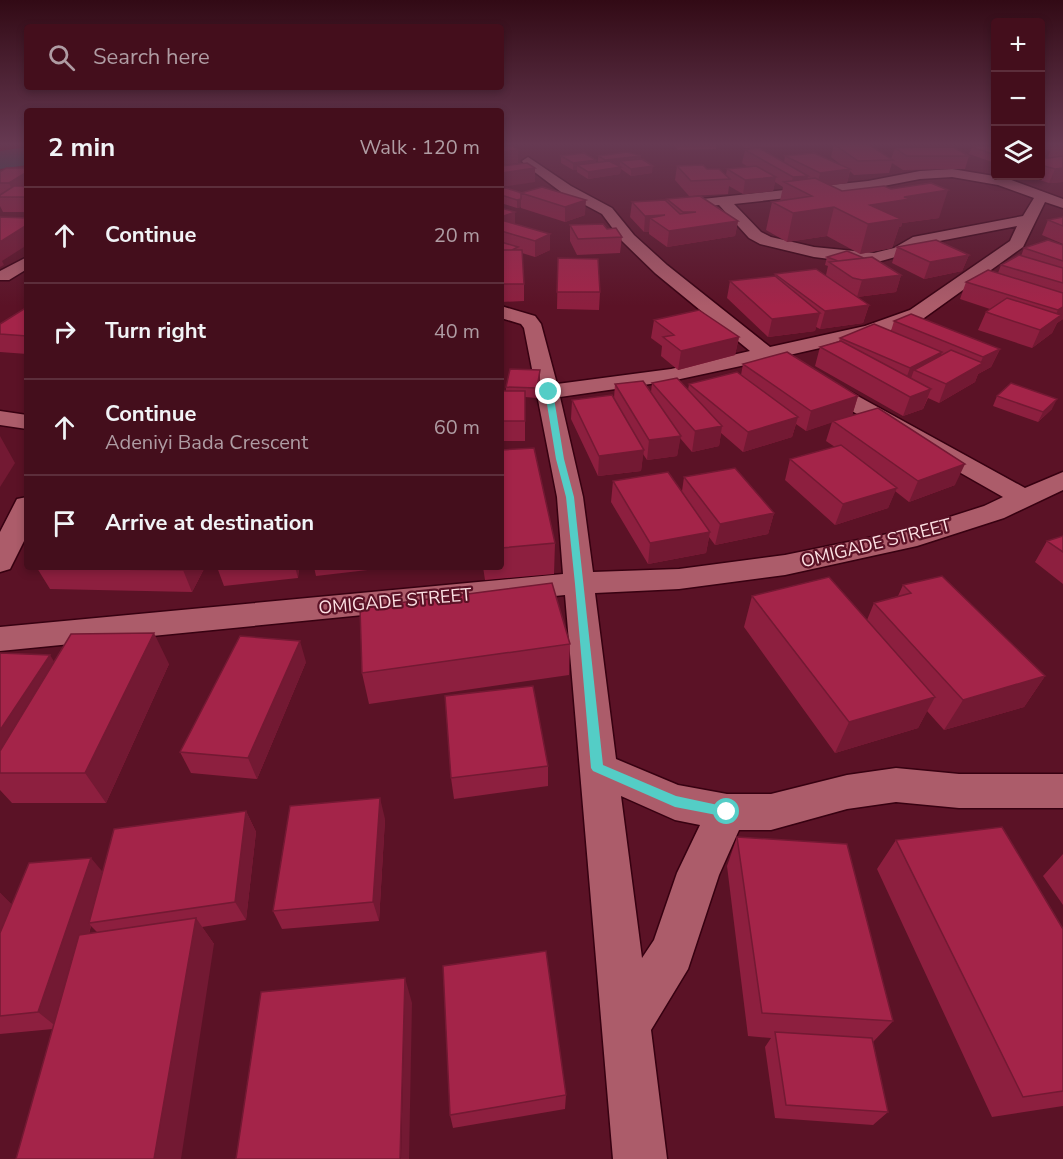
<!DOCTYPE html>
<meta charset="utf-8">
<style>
:root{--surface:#440e1c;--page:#4b1725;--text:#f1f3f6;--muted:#af9ca3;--line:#5c2e3b}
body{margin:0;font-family:"Nunito Sans",sans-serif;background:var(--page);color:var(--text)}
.controls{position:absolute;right:18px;top:18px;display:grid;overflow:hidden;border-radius:6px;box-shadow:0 3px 9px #0003}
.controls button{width:54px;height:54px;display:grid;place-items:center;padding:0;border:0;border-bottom:2px solid var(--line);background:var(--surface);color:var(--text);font:30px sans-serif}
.stop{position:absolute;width:18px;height:18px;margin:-14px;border:4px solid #54cdc6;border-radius:50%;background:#fff}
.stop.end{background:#54cdc6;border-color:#fff;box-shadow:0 2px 6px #0008}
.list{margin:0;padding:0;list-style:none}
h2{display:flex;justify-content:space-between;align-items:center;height:78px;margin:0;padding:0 24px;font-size:26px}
h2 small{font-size:20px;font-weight:400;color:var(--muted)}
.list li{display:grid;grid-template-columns:39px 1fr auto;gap:18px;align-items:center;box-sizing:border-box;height:96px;padding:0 24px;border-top:2px solid var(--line)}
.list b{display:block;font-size:22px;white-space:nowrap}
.list p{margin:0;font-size:20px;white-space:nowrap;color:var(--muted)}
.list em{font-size:20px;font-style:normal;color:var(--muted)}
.icon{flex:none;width:33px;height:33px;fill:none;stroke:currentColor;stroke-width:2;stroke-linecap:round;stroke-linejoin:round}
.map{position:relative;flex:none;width:1063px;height:1159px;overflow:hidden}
.search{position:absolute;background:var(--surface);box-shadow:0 3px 9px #0003;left:24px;top:24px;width:480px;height:66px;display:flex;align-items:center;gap:15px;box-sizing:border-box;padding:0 21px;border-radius:6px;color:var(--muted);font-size:22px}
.panel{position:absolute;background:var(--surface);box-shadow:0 3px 9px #0003;left:24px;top:108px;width:480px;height:462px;border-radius:6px}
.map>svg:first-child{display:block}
</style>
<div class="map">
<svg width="1063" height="1159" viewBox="0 0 1063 1159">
<rect width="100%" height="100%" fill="#5b1226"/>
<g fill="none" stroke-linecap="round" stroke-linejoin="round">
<path fill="#0b5450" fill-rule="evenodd" d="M27,147V165L0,169V151Z"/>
<g stroke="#370111" stroke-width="3">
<path id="street" d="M528,157L571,186L612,208L634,235L667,265L770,347L865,326L910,310L1010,241L1017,226L924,244L906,254L874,263L854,262L814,257L760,244L749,238L719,205L671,210L666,209L664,206L666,203L868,181L920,171L952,169L1006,178L1063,199V208L1045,202L1023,247L924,318L877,335L785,356L1025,488L1063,472V490L1004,518L917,546L785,575L679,589L595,593L616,759L678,785L727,794H771L847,775L896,768L959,774H1063V808H959L896,802L847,809L771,830H739L719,875L688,969L651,1030L667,1159H613L565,595L0,651V627L563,574L557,497L524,328L521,324L501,318V306L535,316L541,324L557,384L671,369L750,351L655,273L622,241L602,214L561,192L524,164L522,161ZM952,177L998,185L1034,198L1023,216L913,237L894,248L874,253L814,247L771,237L761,232L734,204L868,189L920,179ZM764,361L1003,497L984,506L912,529L785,555L679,569L593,572L583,497L560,397L671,381ZM621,796L675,820L700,825L677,873L654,940L642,958Z
M27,257V269L9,280H0V271Z
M0,411L27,415V429L0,425Z
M27,497V535L10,569L0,572V532L17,499Z"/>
</g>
<use href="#street" fill="#ac5c6a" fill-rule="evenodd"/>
</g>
<path fill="#8d1f3f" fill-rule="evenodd" d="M673,144H716V149L678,150Z
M740,144H819V145L745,148Z
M834,144L891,159L895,148L969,156L965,169L903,170L892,163L889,173L854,175L850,171L847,183L829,185L842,191L939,218L902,223L901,227H899L892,248L860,254L827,236L787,242L766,230L772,202L780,201L783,187L775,182L773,191L743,194L729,186L728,194L689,196L675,180L677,166L707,169L726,175L727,169L748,167L742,163L745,150L784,162L785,156L841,165L831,157Z
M1041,144H1063V182L1049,183L1027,176H1041V159L1051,158L1048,157L1050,151L1041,148Z
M972,147L996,148V162H992L969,154Z
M561,156L596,160V163L598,162V156L641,159L652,173L631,176L621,169L620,174L588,179L577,172V170H573L561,163Z
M27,168V212H3L0,206V172Z
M542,187L585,215L565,222L521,208V207L517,208L504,204V209L515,212V224L550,234V250L535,257L522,253L524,284V301L501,302V189L522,193Z
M667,199L738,221L735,236L667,247L649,234V232H644L630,217L632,202L666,201Z
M1063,217V244L1042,235L1048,220Z
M570,225L607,229L622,237L620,253L577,255L570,241Z
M1063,245V319L1057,323L1052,333L1032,348L978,330L986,312L990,309L960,299L966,282L998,273L1001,265L1021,256L1024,248Z
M897,247L969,255L962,271L924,279L892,263Z
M827,257L901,275L896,292L857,297L869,305L863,323L820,329L816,327L815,331L768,337L727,298L730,281L775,276V274L826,275L828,266L825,265Z
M558,258L600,292L599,310L557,309Z
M27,307V354L0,352V324Z
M654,320L739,337L735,355L678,370L661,356L662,346L651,338Z
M894,321L1000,349L991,367L978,374L975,382L939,403L928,398L923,409L903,416L815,366L820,347L839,341L840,338L891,331Z
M743,364L858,396L852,415L955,485L909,502L895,491L888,508L835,525L785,480L790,459L835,447L826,441L832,422L806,431L796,424L792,437L743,452L721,433L719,446L692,452L680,438L677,456L647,460L643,454L641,471L598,476L571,419L572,400L614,398L615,384L651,392L652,383L688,390L689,384L741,375Z
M540,370V380L537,398L525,397V441H501V391H506V387Z
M997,396L1052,409L1038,422L993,406Z
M501,450L555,543L554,574L485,580L483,567H501Z
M684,477L774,513L768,534L715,545L709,537L706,553L648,564L611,502L613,481L682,491Z
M1063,536V584L1035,562L1047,541Z
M38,567H205L192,592L50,589L37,568Z
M217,567H299L298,578L224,586Z
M314,567H385V568L316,576Z
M903,585L1045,676L1024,707L944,730L927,711L918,728L835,753L744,627L752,596L867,620L874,603L898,596Z
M570,644L569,675L369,704L362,673Z
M0,653L54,661L169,664L106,803H12L0,790V791Z
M306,662L257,779L191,773L180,752Z
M548,766V786L454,799L451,778Z
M246,811L256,832L246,920L202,927L214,944L53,1029L0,1034V893L12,905L103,872ZM91,926L97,932L89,934Z
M385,819L379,921L282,929L273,911Z
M737,837L893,1021L873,1042L888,1112L873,1125L775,1118L765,1047L771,1038L748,1036L727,866Z
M896,840L1063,929V1106L992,1117L877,869Z
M1063,854V905L1043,876Z
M566,1095L565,1109L453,1128L450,1115Z"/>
<path fill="#731933" d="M518,150V163L501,165V152Z
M994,155H996V162H992Z
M641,156V163L620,161V165L605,167V160Z
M596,160V167L577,165V170H573V163Z
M653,166L652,173L631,176V169Z
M621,167L620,174L588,179V172Z
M535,168V182L501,187V173Z
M1063,168V182L1049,183L1055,169Z
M850,169L847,183L817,187L820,173Z
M27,172V190L15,197L9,183Z
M808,176L805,190L791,186L793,177Z
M776,177L773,191L743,194L745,180Z
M948,190L939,218L902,223L901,227H899L892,248L860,254L868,224L870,205L904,197Z
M521,199V207L517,208V200Z
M501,200H504V215H501Z
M586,200L585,215L565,222V207Z
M834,207L827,236L787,242L793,213Z
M515,212V227L501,231V217Z
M665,215L650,218L649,232H644L645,216Z
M738,221L735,236L667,247L669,231Z
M27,225V245L2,261L4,265L0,267V242Z
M550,234V250L535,257V241Z
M969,255L962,271L924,279L930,262Z
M901,275L896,292L857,297L862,280Z
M869,305L863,323L820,329L825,311Z
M1063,307V319L1057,323L1052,333L1032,348L1040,330L1053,320L1058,310Z
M820,313L815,331L768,337L772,319Z
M739,337L735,355L678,370L681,351Z
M1000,349L991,367L978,374L975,382L939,403L946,384L980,364L983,357Z
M942,352L935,371L914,370L909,384L903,387L910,368Z
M540,370V380L537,398V388Z
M931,389L923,409L903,416L910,397Z
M858,396L852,416L806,431L811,411Z
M1057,399L1052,409L1038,422L1043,412Z
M798,417L792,437L743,452L748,432Z
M722,426L719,446L692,452L695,431Z
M0,436L15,463L0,487Z
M681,436L677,456L647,460L649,440Z
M644,450L641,471L598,476L599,456Z
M965,464L955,485L909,502L918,481Z
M897,488L888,508L835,525L843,504Z
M774,513L768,534L715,545L720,524Z
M710,532L706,553L648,564L650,543Z
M185,567H205L192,592L183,570Z
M295,567H299L298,578Z
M154,633L169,664L106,803L85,773Z
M300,641L306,662L257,779L248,758Z
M50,655L63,676L0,767V730Z
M1045,676L1024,707L944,730L963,700Z
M935,697L918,728L835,753L849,722Z
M380,798L385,819L379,921L373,902Z
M246,811L256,832L246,920L235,902Z
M91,858L107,877L89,923L91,926L58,1028L38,1012Z
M0,893L23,916L0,974Z
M196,918L214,944L181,1159H154Z
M405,978L412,1003L409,1159H401Z"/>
<path fill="#a42449" stroke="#731933" stroke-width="1.5" d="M834,144H868L893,160L858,161Z
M1054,144H1063V147Z
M511,145L518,150L501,152V146Z
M986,145L996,148V155L972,147Z
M953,147L969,156H907L895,148Z
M759,148L808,176L793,177L745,150Z
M627,152L641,156L605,160L598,156Z
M584,153L596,160L573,163L561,156Z
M814,153L850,169L820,173L785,156Z
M1063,156V168L1055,169L1041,165V159Z
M642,159L653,166L631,169L620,161Z
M609,161L621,167L588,172L577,165Z
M527,163L535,168L501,173V166Z
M703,165L707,169H719L730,179L691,181L677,166Z
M756,166L776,177L745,180L727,169Z
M6,168H27V172L9,183H0V172Z
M815,178L842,191L884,186L891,189L931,183L948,190L904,197L910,199L870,205L901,219L868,224L834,207L793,213L772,202L812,196L784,182Z
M14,186H27V197H0V195Z
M542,187L586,200L565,207L521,193Z
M506,188L522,193H521V199L517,200L501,195V189Z
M700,196L738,221L669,231L650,218L665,215L645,216L632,202L665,200L680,214L696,212H683L667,199Z
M501,208L515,212L501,217Z
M0,217L27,218V225L0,242Z
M1063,217V226L1048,220Z
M501,220L550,234L535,241L501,231Z
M603,224L607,229L616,228L622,237L578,239L570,225Z
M936,240L969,255L930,262L897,247Z
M1048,240L1063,245V261L1024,248Z
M501,242L518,247L512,250H501Z
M501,250H522L524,284H501Z
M847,251L864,258L838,261L827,257Z
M1019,255L1063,268V283L1001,265Z
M872,257L901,275L862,280L853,278L829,262Z
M558,258L598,259L600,292H557Z
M816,269L869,305L825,311L775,274Z
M988,270L1063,293V307L1058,310L966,282Z
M775,276L820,313L772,319L730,281Z
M1007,298L1061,315L1040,330L986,312Z
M27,307V336L0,334V324Z
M699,310L739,337L681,351L663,337L674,335L654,320Z
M911,314L1000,349L983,357L894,321Z
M874,324L942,352L910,368L840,338Z
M841,341L931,389L910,397L820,347Z
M951,350L983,363L946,384L914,370Z
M787,352L858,396L811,411L743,364Z
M510,369L540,370L537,388L506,387Z
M737,372L798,417L748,432L689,384Z
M677,378L722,426L695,431L652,383Z
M643,381L681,436L649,440L615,384Z
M1011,383L1057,399L1043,412L997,396Z
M501,391H525V421H501Z
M612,395L644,450L599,456L572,400Z
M878,408L965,464L918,481L833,421Z
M841,445L897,488L843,504L790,459Z
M534,448L555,543L501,548V450Z
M735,468L774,513L720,524L684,477Z
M668,472L710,532L650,543L613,481Z
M1063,536V552L1047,541Z
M38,567H185L183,570L37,568Z
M942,576L1045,676L963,700L874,603L911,593L903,585Z
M829,577L935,697L849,722L752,596Z
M552,583L570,644L362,673L360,608Z
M154,633L85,773H0V751L71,634Z
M240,636L300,641L248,758L180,752Z
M0,653L50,655L0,730Z
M533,686L548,766L451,778L445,696Z
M380,798L373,902L273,911L290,806Z
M246,811L235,902L89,923L114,829Z
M1002,827L1063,929V1091L1023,1097L896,840Z
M737,837L847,844L893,1021L762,1013Z
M91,858L38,1012L0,1016V933L29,863Z
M196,918L154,1159H16L79,935Z
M546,951L566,1095L450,1115L443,966Z
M405,978L400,1159H236L261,992Z
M775,1032L872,1038L888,1112L786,1105Z"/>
<linearGradient id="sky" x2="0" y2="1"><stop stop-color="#320a15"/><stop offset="0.47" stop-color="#663952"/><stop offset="1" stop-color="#663952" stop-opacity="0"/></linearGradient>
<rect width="1063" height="306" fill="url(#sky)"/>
<path fill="#54cdc6" d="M549,390L553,392L564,459L574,497L603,765L676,796L732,808L733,812L732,816L727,817L675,807L593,771L591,768L575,584L566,497L556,459L545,392Z"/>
<g text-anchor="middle" stroke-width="4.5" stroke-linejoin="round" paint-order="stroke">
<g font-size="18" fill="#fde1e4" stroke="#5b1226">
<text transform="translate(876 543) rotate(-14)" y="6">OMIGADE STREET</text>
<text transform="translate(395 601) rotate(-5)" y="6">OMIGADE STREET</text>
</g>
</g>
</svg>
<div class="controls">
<button>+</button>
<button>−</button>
<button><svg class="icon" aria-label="layers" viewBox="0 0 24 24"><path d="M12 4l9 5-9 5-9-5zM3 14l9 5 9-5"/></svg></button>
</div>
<div class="stop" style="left:727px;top:812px"></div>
<div class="stop end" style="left:549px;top:392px"></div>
<div class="search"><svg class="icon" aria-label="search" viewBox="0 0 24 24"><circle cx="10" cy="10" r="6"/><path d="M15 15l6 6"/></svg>Search here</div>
<section class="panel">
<h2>2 min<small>Walk · 120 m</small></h2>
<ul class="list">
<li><svg class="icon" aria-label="ahead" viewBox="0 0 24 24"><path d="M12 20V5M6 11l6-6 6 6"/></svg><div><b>Continue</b></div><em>20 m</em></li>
<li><svg class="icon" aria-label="right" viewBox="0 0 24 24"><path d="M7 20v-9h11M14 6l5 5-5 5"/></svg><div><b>Turn right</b></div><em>40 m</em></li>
<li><svg class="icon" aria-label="ahead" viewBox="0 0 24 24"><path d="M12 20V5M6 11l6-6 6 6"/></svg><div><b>Continue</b><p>Adeniyi Bada Crescent</p></div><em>60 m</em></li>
<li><svg class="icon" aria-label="arrive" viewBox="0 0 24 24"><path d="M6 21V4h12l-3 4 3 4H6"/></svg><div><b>Arrive at destination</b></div></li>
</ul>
</section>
</div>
